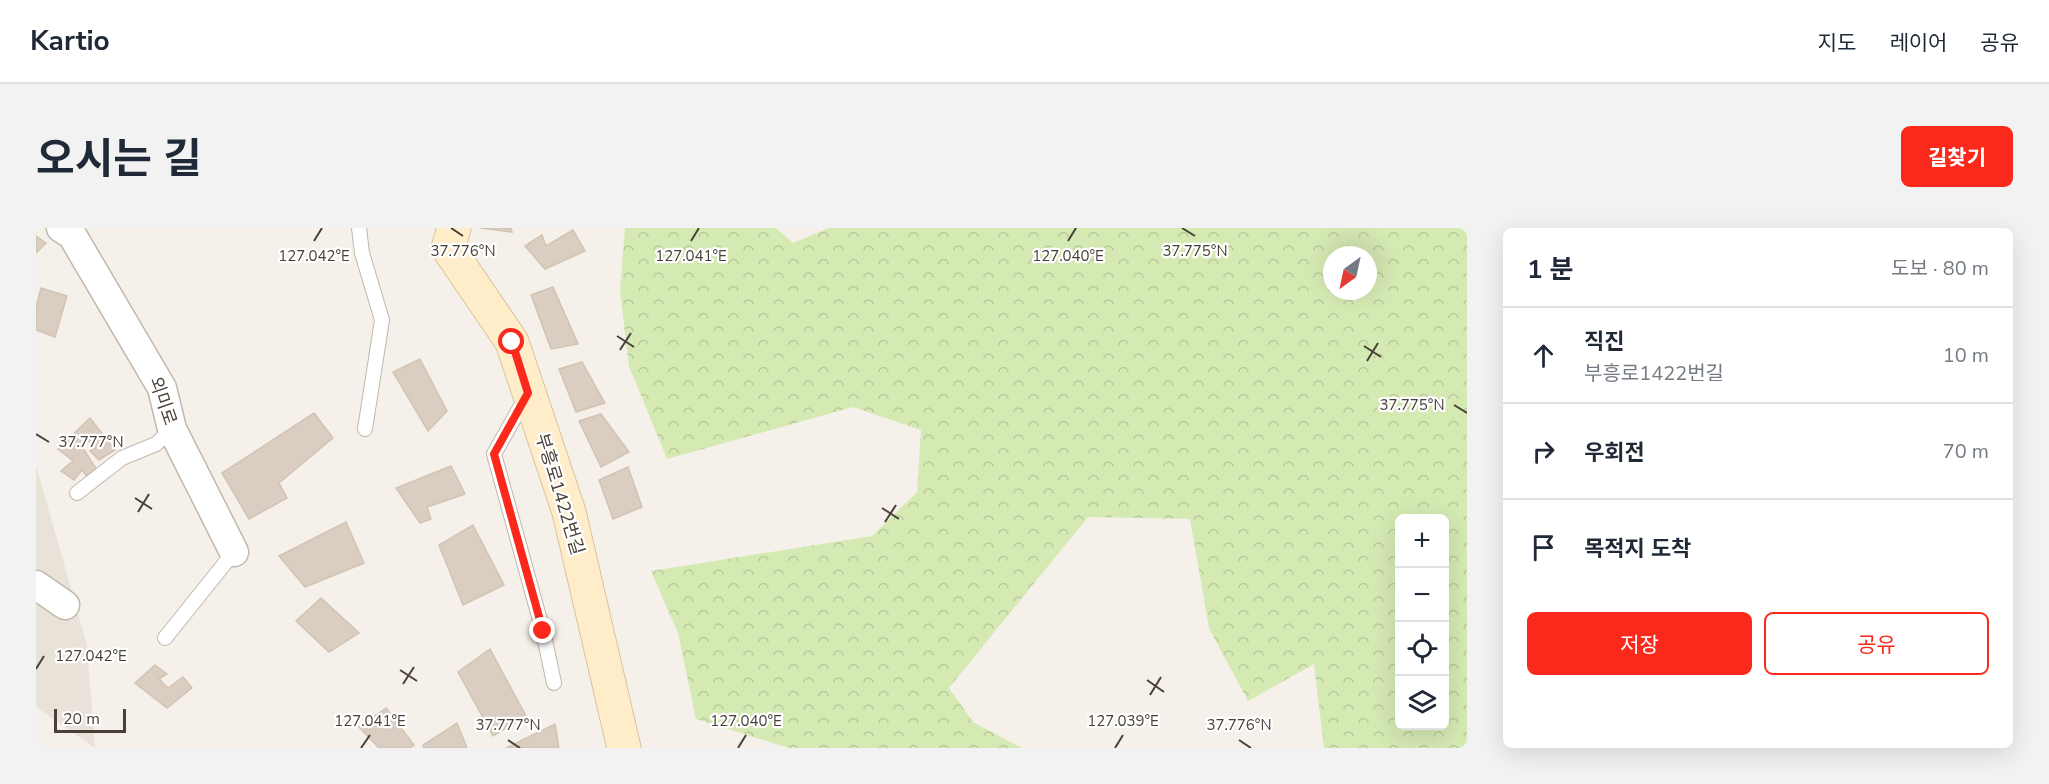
<!DOCTYPE html>
<html lang="ko">
<meta charset="utf-8">
<style>
:root{--surface:#fff;--page:#f2f2f3;--text:#1f2937;--muted:#747a83;--line:#e0e1e3;--accent:#fb291b}
body{margin:0;font-family:"Nunito Sans","Noto Sans KR",sans-serif;background:var(--page);color:var(--text)}
.controls{position:absolute;right:18px;bottom:18px;display:grid;overflow:hidden;border-radius:9px;box-shadow:0 6px 24px #0002}
.controls button{width:54px;height:54px;display:grid;place-items:center;padding:0;border:0;border-bottom:2px solid var(--line);background:var(--surface);color:var(--text);font:30px sans-serif}
.compass{position:absolute;left:1287px;top:18px;width:54px;height:54px;border-radius:50%;background:var(--surface);box-shadow:0 6px 24px #0002;rotate:213deg}
.scale{position:absolute;left:18px;bottom:15px;width:72px;box-sizing:border-box;padding-left:6px;border:3px solid #494138;border-top:0;font-size:16px;line-height:21px;white-space:nowrap;color:#494138;-webkit-text-stroke:4px #fff;paint-order:stroke}
.stop{position:absolute;width:18px;height:18px;margin:-14px;border:4px solid #fb291b;border-radius:50%;background:#fff}
.stop.end{background:#fb291b;border-color:#fff;box-shadow:0 2px 6px #0008}
.list{margin:0;padding:0;list-style:none}
h2{display:flex;justify-content:space-between;align-items:center;height:78px;margin:0;padding:0 24px;font-size:26px}
h2 small{font-size:20px;font-weight:400;color:var(--muted)}
.list li{display:grid;grid-template-columns:39px 1fr auto;gap:18px;align-items:center;box-sizing:border-box;height:96px;padding:0 24px;border-top:2px solid var(--line)}
.list b{display:block;font-size:22px;white-space:nowrap}
.list p{margin:0;font-size:20px;white-space:nowrap;color:var(--muted)}
.list em{font-size:20px;font-style:normal;color:var(--muted)}
.actions{display:flex;gap:12px;padding:18px 24px}
.actions a{flex:1;padding:14px 0;border:2px solid var(--accent);border-radius:9px;text-align:center;font-size:21px;color:var(--accent)}
.actions .main{background:var(--accent);color:#fff}
.icon{flex:none;width:33px;height:33px;fill:none;stroke:currentColor;stroke-width:2;stroke-linecap:round;stroke-linejoin:round}
.map{position:relative;flex:none;width:1431px;height:520px;overflow:hidden;border-radius:9px}
header{display:flex;align-items:center;gap:36px;box-sizing:border-box;height:84px;padding:0 30px;background:var(--surface);border-bottom:2px solid var(--line)}
header strong{font-size:28px}
nav{display:flex;gap:33px;margin-inline-start:auto;font-size:21px}
.intro{display:flex;align-items:center;justify-content:space-between;box-sizing:border-box;height:144px;padding:0 36px}
h1{margin:0;font-size:42px}
.button{padding:15px 27px;border-radius:9px;background:var(--accent);color:#fff;font-size:21px;font-weight:700}
main{display:flex;gap:36px;padding:0 36px}
aside{flex:1;background:var(--surface);border-radius:9px;box-shadow:0 6px 24px #0002}
.map>svg:first-child{display:block}
</style>
<header>
<strong>Kartio</strong>
<nav><a>지도</a><a>레이어</a><a>공유</a></nav>
</header>
<div class="intro"><h1>오시는 길</h1><a class="button">길찾기</a></div>
<main>
<div class="map">
<svg width="1431" height="520" viewBox="0 0 1431 520">
<defs>
<pattern id="forest-crowns" width="20" height="18" patternUnits="userSpaceOnUse" patternTransform="scale(1.5)"><rect width="20" height="18" fill="#d5e9b3"/><path d="M2 6a3 3 0 1 1 6 0M12 15a3 3 0 1 1 6 0" fill="none" stroke="#b8c99b"/></pattern>
</defs>
<rect width="100%" height="100%" fill="#f5f1ea"/>
<path fill="#e9e2d8" d="M0,237L51,417L59,520L0,479Z"/>
<path fill="url(#forest-crowns)" fill-rule="evenodd" d="M589,0H740L757,15L793,0H1431V520H1288L1278,436L1212,473L1173,400L1154,291L1052,289L913,460L937,494L986,520H753L660,491L642,405L615,343L836,308L881,264L885,202L817,179L631,231L593,138L584,63ZM1296,27H1332V63H1296ZM1364,290H1408V497H1364Z"/>
<path fill="#dacec2" stroke="#d2c3b2" stroke-width="1.5" d="M444,0H475L476,4Z
M537,2L549,23L509,41L489,18L506,7L510,18Z
M0,8L10,15L0,25Z
M517,59L542,116L515,121L495,67Z
M5,60L31,68L19,109L0,102V80Z
M384,131L411,183L392,203L357,144Z
M546,134L569,175L540,184L523,141Z
M278,185L297,210L243,255L251,270L213,291L186,245Z
M565,186L593,224L565,239L543,193Z
M54,190L79,222L63,232L54,223L59,220L52,212L45,217L61,242L52,250L46,242L38,252L25,243L37,233L22,221Z
M415,238L429,266L391,279L395,291L384,295L360,260Z
M592,239L606,279L577,291L563,252Z
M310,294L328,335L269,359L243,328Z
M437,297L468,357L427,377L403,317Z
M285,370L323,405L293,424L260,393Z
M454,421L490,488L457,508L422,444Z
M119,437L131,446L123,451L132,460L147,449L156,460L131,480L99,455Z
M350,480L378,517L374,520H343L323,499Z
M421,495L431,520H388L387,517Z
M519,496L523,520H470Z"/>
<g fill="none" stroke-linecap="round" stroke-linejoin="round">
<g stroke="#c1b8ac" stroke-width="16">
<path id="lane" d="M323,0L326,25L346,92L329,201
M490,169L458,226L507,403L518,455
M41,265L86,230L120,216L136,201
M129,410L198,324"/>
</g>
<g stroke="#c1b8ac" stroke-width="31">
<path id="street" d="M25,0L36,7L126,160L136,201L198,324
M0,357L29,377"/>
</g>
<g stroke="#d8c39c" stroke-width="35">
<path id="secondary" d="M418,0L412,20L476,114L533,284L588,520"/>
</g>
<use href="#lane" stroke="#fff" stroke-width="14"/>
<use href="#street" stroke="#fff" stroke-width="28"/>
<use href="#secondary" stroke="#ffedca" stroke-width="33"/>
</g>
<g fill="none" stroke-linecap="round" stroke-linejoin="round">
<path stroke="#fb291b" stroke-width="8" d="M476,114L492,165L458,226L507,403"/>
</g>
<path fill="none" stroke="#494138" stroke-width="2" d="M415,0L427,8M1146,0L1159,8M278,13L286,0M655,13L663,0M1032,13L1040,0M581,108L598,119M1328,118L1345,129M584,122L595,105M1331,133L1342,115M1418,177L1431,185M0,206L13,214M99,270L116,281M846,280L863,291M102,284L113,266M849,294L860,277M0,441L8,428M364,442L381,453M1111,452L1128,464M367,456L378,439M1114,467L1125,449M472,512L484,520M1203,512L1215,520M325,520L334,507M702,520L710,507M1079,520L1087,507"/>
<g text-anchor="middle" stroke-width="4.5" stroke-linejoin="round" paint-order="stroke">
<g font-size="18" fill="#494138" stroke="#fff">
<text transform="translate(127 173) rotate(71)" y="6">외미로</text>
<text transform="translate(524 266) rotate(73)" y="6">부흥로1422번길</text>
</g>
</g>
<g font-size="15" text-anchor="middle" fill="#494138" stroke="#fff" stroke-width="4.5" stroke-linejoin="round" paint-order="stroke">
<text x="427" y="28">37.776°N</text>
<text x="1159" y="28">37.775°N</text>
<text x="278" y="33">127.042°E</text>
<text x="655" y="33">127.041°E</text>
<text x="1032" y="33">127.040°E</text>
<text x="1376" y="182">37.775°N</text>
<text x="55" y="219">37.777°N</text>
<text x="55" y="433">127.042°E</text>
<text x="334" y="498">127.041°E</text>
<text x="710" y="498">127.040°E</text>
<text x="1087" y="498">127.039°E</text>
<text x="472" y="502">37.777°N</text>
<text x="1203" y="502">37.776°N</text>
</g>
</svg>
<div class="controls">
<button>+</button>
<button>−</button>
<button><svg class="icon" aria-label="locate" viewBox="0 0 24 24"><circle cx="12" cy="12" r="6"/><path d="M12 2v4M12 18v4M2 12h4M18 12h4"/></svg></button>
<button><svg class="icon" aria-label="layers" viewBox="0 0 24 24"><path d="M12 4l9 5-9 5-9-5zM3 14l9 5 9-5"/></svg></button>
</div>
<svg class="compass" viewBox="-18 -18 36 36"><path d="M0-13l5 13h-10z" fill="#e53935"/><path d="M0 13l5-13h-10z" fill="#747a83"/></svg>
<div class="scale">20 m</div>
<div class="stop" style="left:476px;top:114px"></div>
<div class="stop end" style="left:507px;top:403px"></div>
</div>
<aside>
<h2>1 분<small>도보 · 80 m</small></h2>
<ul class="list">
<li><svg class="icon" aria-label="ahead" viewBox="0 0 24 24"><path d="M12 20V5M6 11l6-6 6 6"/></svg><div><b>직진</b><p>부흥로1422번길</p></div><em>10 m</em></li>
<li><svg class="icon" aria-label="right" viewBox="0 0 24 24"><path d="M7 20v-9h11M14 6l5 5-5 5"/></svg><div><b>우회전</b></div><em>70 m</em></li>
<li><svg class="icon" aria-label="arrive" viewBox="0 0 24 24"><path d="M6 21V4h12l-3 4 3 4H6"/></svg><div><b>목적지 도착</b></div></li>
</ul>
<div class="actions"><a class="main">저장</a><a>공유</a></div>
</aside>
</main>
